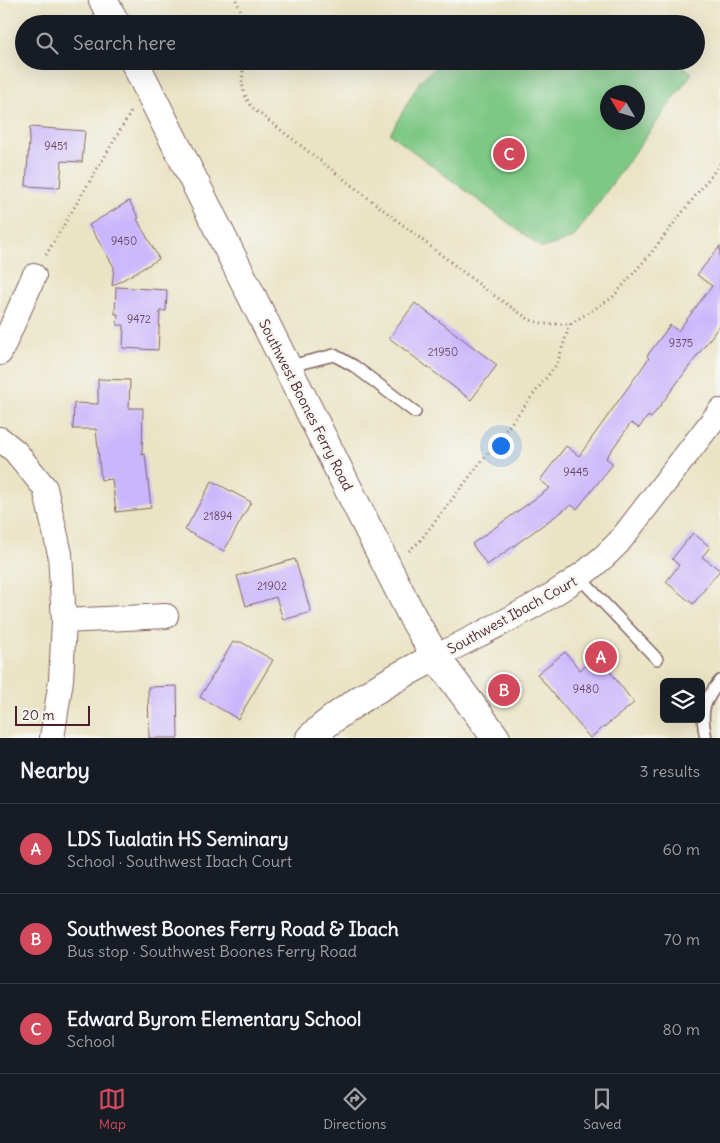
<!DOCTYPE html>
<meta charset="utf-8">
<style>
:root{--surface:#171b24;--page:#20242c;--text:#f1f3f6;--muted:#9ea1a6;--line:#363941;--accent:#d1495b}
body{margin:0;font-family:Delius,sans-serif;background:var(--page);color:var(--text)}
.controls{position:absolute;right:15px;bottom:15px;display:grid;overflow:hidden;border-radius:8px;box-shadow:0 5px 20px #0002}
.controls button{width:45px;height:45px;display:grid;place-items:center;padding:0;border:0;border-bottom:1px solid var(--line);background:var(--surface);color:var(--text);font:25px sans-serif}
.compass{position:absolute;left:600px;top:85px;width:45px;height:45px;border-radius:50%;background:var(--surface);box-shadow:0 5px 20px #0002;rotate:308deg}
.scale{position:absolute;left:15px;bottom:12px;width:75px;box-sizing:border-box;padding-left:5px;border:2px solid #4a1f2b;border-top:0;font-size:14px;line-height:18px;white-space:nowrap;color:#4a1f2b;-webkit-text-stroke:4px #f6f6f2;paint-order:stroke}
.you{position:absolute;left:500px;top:445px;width:18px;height:18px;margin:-12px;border:4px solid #fff;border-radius:50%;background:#1a73e8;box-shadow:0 0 0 8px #1a73e833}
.badge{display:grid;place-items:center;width:32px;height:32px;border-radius:50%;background:var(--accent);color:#fff;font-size:16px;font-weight:700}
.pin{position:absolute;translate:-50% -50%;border:2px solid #fff;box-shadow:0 1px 5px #0006}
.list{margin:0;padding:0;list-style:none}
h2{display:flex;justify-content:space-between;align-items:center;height:65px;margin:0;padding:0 20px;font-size:21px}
h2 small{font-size:16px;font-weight:400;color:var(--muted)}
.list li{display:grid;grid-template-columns:32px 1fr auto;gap:15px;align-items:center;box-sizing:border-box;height:90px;padding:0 20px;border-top:1px solid var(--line)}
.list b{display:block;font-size:19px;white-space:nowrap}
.list p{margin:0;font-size:16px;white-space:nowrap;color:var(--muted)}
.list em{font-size:16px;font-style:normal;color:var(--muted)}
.icon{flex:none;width:28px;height:28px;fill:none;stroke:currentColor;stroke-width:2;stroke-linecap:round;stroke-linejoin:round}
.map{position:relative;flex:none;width:720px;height:738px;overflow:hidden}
.search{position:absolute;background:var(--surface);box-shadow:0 5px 20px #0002;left:15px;right:15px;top:15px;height:55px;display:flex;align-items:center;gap:12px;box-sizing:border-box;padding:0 18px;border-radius:28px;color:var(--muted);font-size:19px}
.sheet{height:335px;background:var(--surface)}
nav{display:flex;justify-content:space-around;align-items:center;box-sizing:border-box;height:70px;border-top:1px solid var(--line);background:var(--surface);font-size:14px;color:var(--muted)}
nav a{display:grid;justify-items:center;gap:2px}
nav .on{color:var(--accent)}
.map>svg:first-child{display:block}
</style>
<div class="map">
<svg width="720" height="738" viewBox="0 0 720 738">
<rect width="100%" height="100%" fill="#f6f6f2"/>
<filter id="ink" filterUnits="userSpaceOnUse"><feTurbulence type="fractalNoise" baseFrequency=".02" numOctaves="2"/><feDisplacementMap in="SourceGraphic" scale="10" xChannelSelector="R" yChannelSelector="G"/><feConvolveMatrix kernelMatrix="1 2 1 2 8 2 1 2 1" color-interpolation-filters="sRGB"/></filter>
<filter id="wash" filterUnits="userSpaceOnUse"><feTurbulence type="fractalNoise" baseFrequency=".0096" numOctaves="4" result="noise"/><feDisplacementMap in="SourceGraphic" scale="20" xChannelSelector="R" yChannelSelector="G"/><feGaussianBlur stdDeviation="1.12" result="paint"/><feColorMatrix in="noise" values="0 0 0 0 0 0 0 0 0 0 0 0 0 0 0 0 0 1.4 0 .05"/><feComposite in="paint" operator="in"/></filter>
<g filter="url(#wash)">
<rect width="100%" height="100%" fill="#eae4c5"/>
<path fill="#7ec885" stroke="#647458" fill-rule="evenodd" d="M585,17L608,24H509L524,18Z
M442,61H677L692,73L573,238L542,248L390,134L420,81ZM608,92H638V122H608Z"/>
<g id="blocks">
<path fill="#cab6fc" d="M30,127L85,131L82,162L62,161L60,188L26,186Z
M129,201L139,218L137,219L159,259L112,286L114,267L89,225Z
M720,246V325L651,418L648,416L639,428L631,423L606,458L613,464L577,509L571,505L487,565L472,544L550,488L540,480L566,446L579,456L649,358L647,356L670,325L678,331L712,286L697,275Z
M116,287L167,290L166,311H160L158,350L123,348L124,325H117L118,314H115Z
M415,303L497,365L471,400L389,338Z
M98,379L130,380L129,408H143L142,455L145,454L151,508L116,512L112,479L101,480L96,429H73L74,403L98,404Z
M212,481L251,502L224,551L185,530Z
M693,533L710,547L702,557L720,570L693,604L666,582L679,565L672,559Z
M295,559L311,612L283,620L276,597L246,606L237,576Z
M233,642H241L273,660L238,719L200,697Z
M565,652L580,670L598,656L634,703L590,738L537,674Z
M177,686L178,738H149L148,687Z"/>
</g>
</g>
<g filter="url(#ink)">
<use href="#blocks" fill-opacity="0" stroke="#826461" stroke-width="1"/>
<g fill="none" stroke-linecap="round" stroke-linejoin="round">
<g stroke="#826461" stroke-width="14">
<path id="service" d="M286,367L334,355L354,366L415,412
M580,578L657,659
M706,738C700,711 703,702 720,681"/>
</g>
<g stroke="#826461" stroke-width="26">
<path id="minor" d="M0,353L34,276
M0,439L15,451L45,488L60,554L64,621L61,680L52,738
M64,621L166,616
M436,657C499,623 569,595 619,542L720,411"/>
</g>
<g stroke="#826461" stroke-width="30">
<path id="tertiary" d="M310,738C347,704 391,679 436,657"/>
</g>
<g stroke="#826461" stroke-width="30">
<path id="secondary" d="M103,0L116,24
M134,61L413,618L436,657L496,738"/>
</g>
<path stroke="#826461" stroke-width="3" stroke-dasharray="1 4" stroke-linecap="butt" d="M236,0L247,24
M245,61C240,81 241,95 255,110L489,292L530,320L545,324H570L612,298L651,253L720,164
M46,255L131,112
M409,551L419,542L557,364L570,324"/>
<use href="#service" stroke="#fff" stroke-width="11"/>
<use href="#minor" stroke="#fff" stroke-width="24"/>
<use href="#tertiary" stroke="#fff" stroke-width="28"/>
<use href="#secondary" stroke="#fff" stroke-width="28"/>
</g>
</g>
<g text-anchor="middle" stroke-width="5" stroke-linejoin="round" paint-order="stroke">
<g font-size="11" fill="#6a455f">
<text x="56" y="150">9451</text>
<text x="124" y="245">9450</text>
<text x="139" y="323">9472</text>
<text x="681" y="347">9375</text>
<text x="443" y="356">21950</text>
<text x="576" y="476">9445</text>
<text x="218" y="520">21894</text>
<text x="272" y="590">21902</text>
<text x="586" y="693">9480</text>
</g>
<g font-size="14" fill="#4a1f2b" stroke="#f6f6f2">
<text transform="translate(306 405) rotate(63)" y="5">Southwest Boones Ferry Road</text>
<text transform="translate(512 615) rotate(-29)" y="5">Southwest Ibach Court</text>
</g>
</g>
</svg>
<div class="controls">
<button><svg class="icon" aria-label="layers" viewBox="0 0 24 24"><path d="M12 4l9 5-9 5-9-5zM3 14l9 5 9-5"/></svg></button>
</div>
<svg class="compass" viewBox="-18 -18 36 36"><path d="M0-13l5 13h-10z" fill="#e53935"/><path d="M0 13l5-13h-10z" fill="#9ea1a6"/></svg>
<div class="scale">20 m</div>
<div class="you"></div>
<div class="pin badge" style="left:601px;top:657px">A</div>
<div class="pin badge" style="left:504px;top:690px">B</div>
<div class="pin badge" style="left:509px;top:154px">C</div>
<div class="search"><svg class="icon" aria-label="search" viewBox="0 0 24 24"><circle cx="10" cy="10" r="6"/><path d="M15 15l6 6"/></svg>Search here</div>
</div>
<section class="sheet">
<h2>Nearby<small>3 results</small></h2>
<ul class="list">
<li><span class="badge">A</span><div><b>LDS Tualatin HS Seminary</b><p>School · Southwest Ibach Court</p></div><em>60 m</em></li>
<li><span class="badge">B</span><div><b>Southwest Boones Ferry Road &amp; Ibach</b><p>Bus stop · Southwest Boones Ferry Road</p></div><em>70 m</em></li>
<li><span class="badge">C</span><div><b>Edward Byrom Elementary School</b><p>School</p></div><em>80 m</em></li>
</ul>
</section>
<nav>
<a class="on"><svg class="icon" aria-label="map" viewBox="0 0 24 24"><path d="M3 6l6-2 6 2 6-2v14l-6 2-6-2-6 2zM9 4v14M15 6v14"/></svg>Map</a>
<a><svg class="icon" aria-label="directions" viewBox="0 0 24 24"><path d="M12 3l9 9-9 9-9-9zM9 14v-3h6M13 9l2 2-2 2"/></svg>Directions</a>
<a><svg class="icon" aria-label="saved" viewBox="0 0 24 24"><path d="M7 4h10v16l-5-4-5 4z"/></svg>Saved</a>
</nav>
